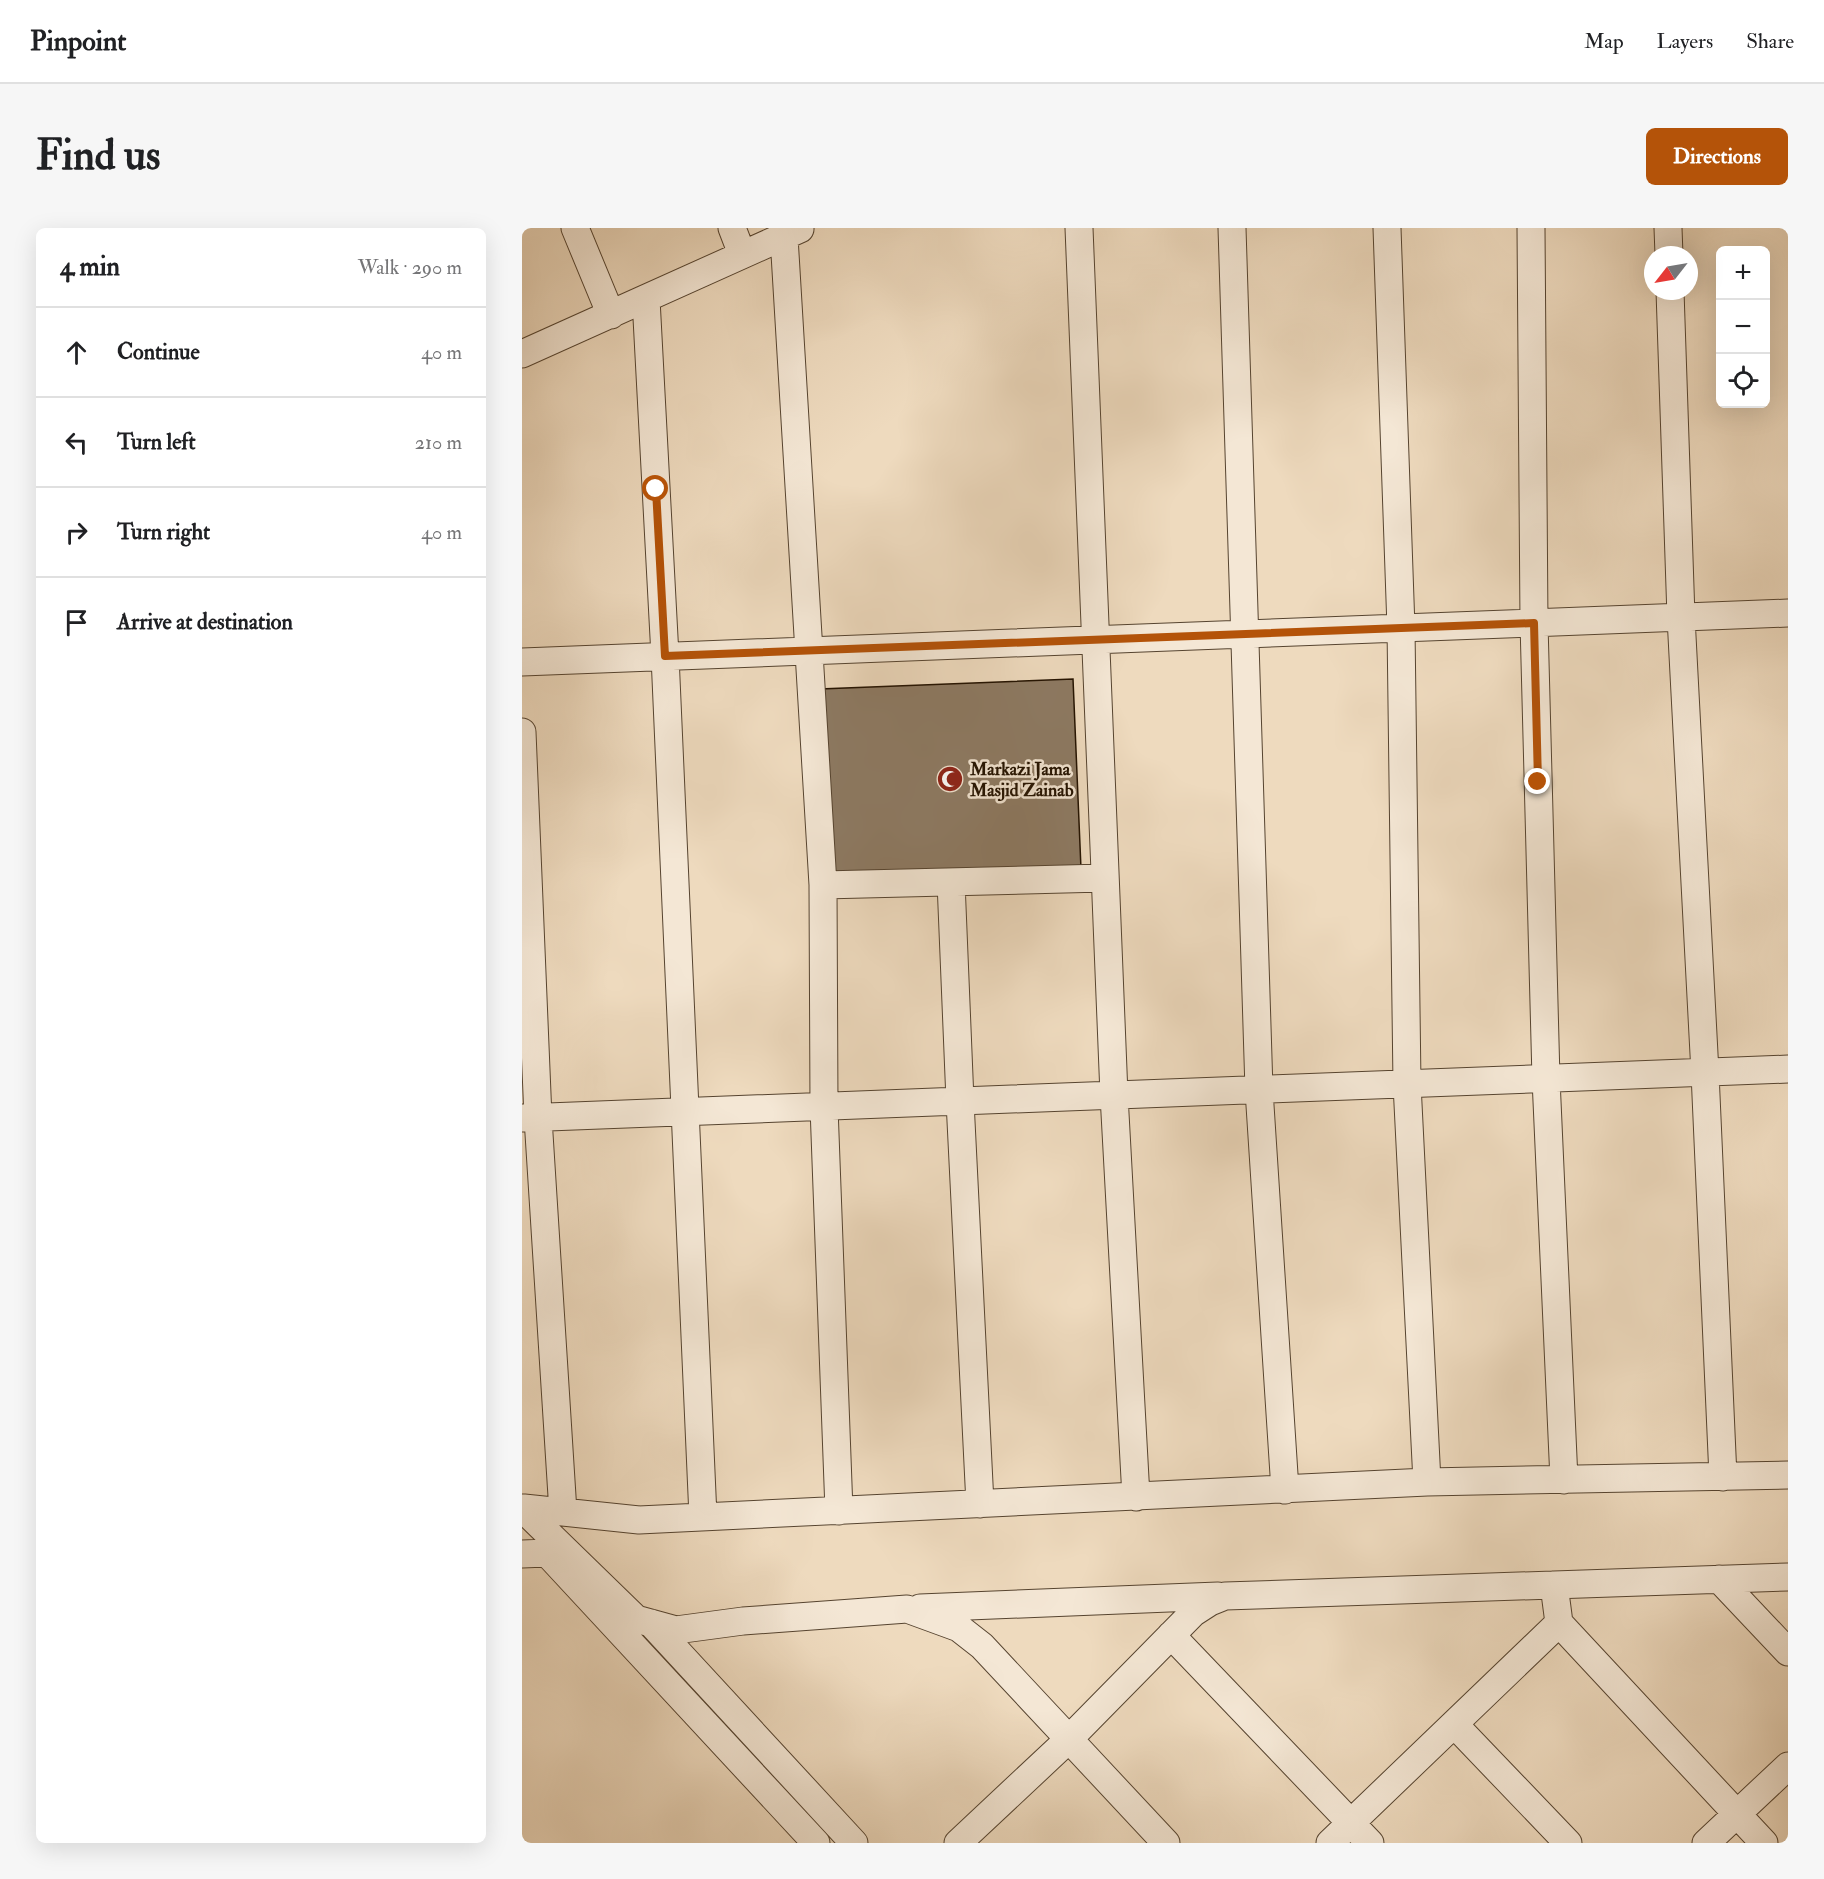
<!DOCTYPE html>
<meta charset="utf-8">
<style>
:root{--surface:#fff;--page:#f6f6f6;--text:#202124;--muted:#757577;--line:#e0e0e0;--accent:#b45309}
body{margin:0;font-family:"IM FELL Double Pica",serif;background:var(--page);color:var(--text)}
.controls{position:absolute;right:18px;top:18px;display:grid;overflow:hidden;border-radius:9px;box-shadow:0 6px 24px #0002}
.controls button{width:54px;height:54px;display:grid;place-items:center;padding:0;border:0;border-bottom:2px solid var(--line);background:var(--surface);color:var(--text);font:30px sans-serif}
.compass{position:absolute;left:1122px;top:18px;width:54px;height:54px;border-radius:50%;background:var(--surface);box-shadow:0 6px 24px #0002;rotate:239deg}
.stop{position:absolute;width:18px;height:18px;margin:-14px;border:4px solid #b45309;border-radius:50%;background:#fff}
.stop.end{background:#b45309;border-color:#fff;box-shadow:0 2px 6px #0008}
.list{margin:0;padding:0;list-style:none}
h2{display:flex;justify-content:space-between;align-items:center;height:78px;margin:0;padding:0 24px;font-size:26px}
h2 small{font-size:20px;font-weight:400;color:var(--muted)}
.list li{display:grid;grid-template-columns:39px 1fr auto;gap:18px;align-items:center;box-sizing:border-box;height:90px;padding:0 24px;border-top:2px solid var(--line)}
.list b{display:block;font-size:22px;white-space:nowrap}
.list em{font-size:20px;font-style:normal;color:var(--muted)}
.icon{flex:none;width:33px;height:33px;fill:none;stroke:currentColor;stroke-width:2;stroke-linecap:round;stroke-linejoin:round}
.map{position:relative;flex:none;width:1266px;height:1615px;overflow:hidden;border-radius:9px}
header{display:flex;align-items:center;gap:36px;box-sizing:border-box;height:84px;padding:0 30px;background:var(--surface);border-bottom:2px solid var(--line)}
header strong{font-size:28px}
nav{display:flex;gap:33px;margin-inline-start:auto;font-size:21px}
.intro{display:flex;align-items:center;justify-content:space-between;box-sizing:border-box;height:144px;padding:0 36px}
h1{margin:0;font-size:42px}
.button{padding:15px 27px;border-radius:9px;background:var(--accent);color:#fff;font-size:21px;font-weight:700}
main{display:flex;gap:36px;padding:0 36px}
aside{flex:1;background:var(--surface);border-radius:9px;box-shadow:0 6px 24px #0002}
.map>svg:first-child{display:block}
</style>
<header>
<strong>Pinpoint</strong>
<nav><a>Map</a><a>Layers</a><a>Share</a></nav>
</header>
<div class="intro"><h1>Find us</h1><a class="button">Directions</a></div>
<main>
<aside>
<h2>4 min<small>Walk · 290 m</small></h2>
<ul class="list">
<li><svg class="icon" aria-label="ahead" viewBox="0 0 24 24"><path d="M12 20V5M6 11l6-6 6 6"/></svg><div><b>Continue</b></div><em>40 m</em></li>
<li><svg class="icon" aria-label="left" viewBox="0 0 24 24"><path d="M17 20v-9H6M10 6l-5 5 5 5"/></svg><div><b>Turn left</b></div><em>210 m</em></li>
<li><svg class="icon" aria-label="right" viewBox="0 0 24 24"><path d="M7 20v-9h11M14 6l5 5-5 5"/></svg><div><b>Turn right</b></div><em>40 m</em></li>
<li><svg class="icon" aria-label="arrive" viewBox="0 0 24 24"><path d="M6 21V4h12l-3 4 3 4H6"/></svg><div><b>Arrive at destination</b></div></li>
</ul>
</aside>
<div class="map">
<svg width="1266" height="1615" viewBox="0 0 1266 1615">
<rect width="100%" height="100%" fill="#eedabe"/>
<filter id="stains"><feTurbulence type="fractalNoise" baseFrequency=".00333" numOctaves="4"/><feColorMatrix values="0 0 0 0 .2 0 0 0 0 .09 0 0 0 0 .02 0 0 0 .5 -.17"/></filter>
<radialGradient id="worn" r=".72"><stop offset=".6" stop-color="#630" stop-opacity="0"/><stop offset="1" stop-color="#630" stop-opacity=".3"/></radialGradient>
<path fill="#8d7a63" stroke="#231200" stroke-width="1.5" d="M551,451L559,641L306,651L298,461Z"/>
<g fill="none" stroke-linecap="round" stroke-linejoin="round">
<g stroke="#564430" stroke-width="29">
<path id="minor" d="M53,0L89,87
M210,0L220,26
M557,0L592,867L614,1269
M710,0L737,862L763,1262
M865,0L879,400L885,856L905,1254
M1009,0L1012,395L1024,851L1042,1252
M1146,0L1147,27
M262,9L301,657L302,879L317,1283
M1148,63L1159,389L1183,845L1201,1249
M124,71L143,428L181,1289
M0,126L278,1
M0,434L1266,385
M0,504L16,890L41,1284
M429,654L438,873L458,1276
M301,657L582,650
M0,890L1266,841
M0,1280L114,1391L154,1402L221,1393L385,1381L437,1400L460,1418L644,1615
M2,1280L117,1292L905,1254L1266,1247
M0,1326L25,1325L294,1615
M1197,1351L1266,1424
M1032,1357L1037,1395L1242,1615
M398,1380L696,1368
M129,1395L332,1615
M649,1407L848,1615
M932,1496L1046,1615
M436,1615L547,1511L671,1385L688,1374L703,1368L1266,1349
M808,1615L1037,1395
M1184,1615L1266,1538"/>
</g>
<use href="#minor" stroke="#f4e7d5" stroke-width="27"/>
</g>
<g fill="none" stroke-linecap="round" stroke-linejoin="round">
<path stroke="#b45309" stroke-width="8" d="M134,261L143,428L1012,395L1016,554"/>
</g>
<defs>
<g id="mosque-disc" transform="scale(1.35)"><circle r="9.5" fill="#8f2418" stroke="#f4e7d5"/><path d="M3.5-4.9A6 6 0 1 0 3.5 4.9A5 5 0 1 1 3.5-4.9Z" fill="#fff"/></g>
</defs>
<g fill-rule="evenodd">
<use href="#mosque-disc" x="428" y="551"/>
</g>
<g text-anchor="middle" stroke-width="5" stroke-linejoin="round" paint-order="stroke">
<g font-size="18" font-weight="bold" fill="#231200" stroke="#f4e7d5" text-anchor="start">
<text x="448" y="547">Markazi Jama<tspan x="448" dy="21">Masjid Zainab</tspan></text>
</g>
</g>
<rect width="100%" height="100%" filter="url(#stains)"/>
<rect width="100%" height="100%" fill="url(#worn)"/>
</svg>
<div class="controls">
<button>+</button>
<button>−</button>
<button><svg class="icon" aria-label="locate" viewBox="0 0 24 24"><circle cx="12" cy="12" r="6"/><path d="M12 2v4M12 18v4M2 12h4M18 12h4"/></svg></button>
</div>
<svg class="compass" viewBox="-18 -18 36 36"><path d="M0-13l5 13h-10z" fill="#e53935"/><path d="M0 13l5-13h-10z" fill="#757577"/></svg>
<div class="stop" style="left:134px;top:261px"></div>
<div class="stop end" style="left:1016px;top:554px"></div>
</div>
</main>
